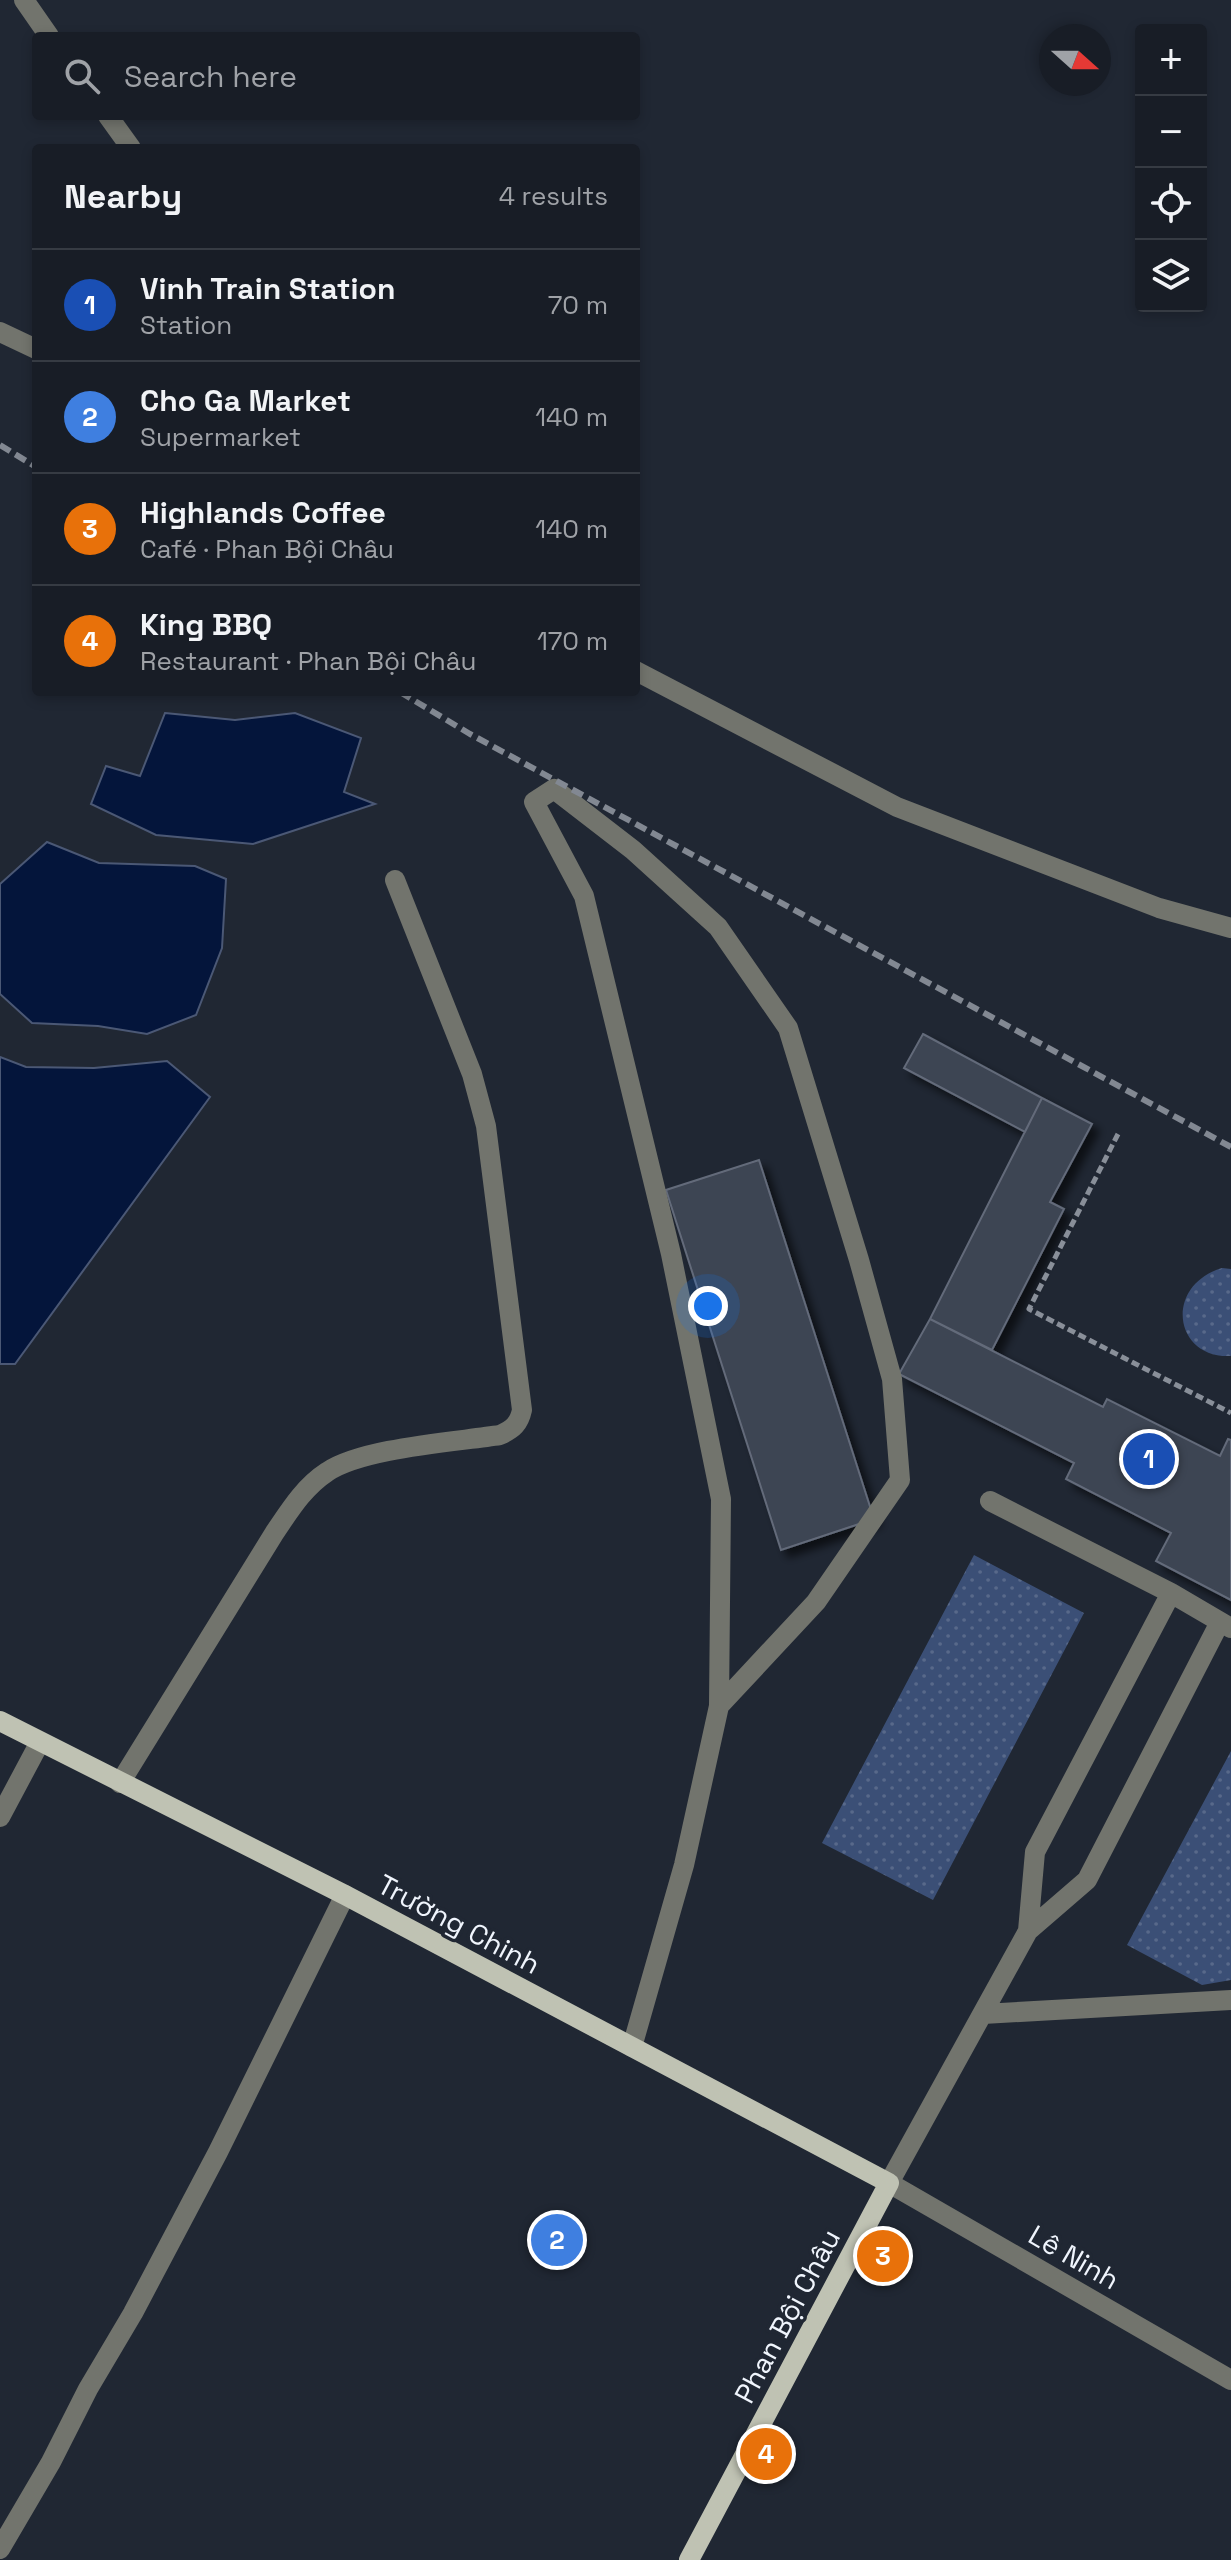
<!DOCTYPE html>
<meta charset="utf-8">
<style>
:root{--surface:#181d26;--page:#21262e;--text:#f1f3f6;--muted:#9fa2a7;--line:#363b43;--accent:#0f766e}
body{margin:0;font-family:"Space Grotesk",sans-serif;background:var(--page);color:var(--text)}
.controls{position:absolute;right:24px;top:24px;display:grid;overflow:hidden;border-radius:8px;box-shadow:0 4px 12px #0003}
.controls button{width:72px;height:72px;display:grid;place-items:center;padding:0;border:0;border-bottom:2px solid var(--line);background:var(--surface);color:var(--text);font:40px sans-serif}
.compass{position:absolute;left:1039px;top:24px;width:72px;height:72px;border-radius:50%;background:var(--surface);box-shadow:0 4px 12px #0003;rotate:111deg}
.you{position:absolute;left:708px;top:1306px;width:28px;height:28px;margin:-20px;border:6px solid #fff;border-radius:50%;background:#1a73e8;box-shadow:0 0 0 12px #1a73e833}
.badge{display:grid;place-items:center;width:52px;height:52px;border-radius:50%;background:var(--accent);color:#fff;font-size:26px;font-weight:700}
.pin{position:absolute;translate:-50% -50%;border:4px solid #fff;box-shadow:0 2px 8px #0006}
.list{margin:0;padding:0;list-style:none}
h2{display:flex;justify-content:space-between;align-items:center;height:104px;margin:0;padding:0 32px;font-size:34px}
h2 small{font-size:26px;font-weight:400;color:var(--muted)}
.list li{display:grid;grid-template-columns:52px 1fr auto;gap:24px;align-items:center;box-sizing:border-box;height:112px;padding:0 32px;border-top:2px solid var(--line)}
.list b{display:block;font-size:30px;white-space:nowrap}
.list p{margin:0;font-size:26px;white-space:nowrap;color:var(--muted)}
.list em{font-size:26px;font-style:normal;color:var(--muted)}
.icon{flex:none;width:44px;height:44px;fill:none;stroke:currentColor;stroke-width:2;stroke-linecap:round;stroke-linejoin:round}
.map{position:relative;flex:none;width:1231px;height:2560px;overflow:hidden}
.search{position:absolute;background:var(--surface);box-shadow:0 4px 12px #0003;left:32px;top:32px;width:608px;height:88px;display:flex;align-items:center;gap:20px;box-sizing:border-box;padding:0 28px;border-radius:8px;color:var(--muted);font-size:30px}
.panel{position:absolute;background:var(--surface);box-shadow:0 4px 12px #0003;left:32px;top:144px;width:608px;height:552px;border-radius:8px}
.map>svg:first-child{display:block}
</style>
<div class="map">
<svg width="1231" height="2560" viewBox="0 0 1231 2560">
<defs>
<pattern id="garden-dots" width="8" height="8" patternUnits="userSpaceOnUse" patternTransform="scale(2)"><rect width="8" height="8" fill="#3b4f76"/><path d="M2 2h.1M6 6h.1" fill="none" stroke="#58698a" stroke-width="1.8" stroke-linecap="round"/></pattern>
<filter id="shadow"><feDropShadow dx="7" dy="7" stdDeviation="4" flood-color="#0009"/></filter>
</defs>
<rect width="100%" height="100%" fill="#202733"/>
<path fill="url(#garden-dots)" d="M1222,1268L1231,1269V1356C1174,1359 1163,1286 1222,1268Z
M974,1555L1084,1613L933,1900L822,1843Z
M1231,1751V1980L1202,1985L1127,1945Z"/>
<path fill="#04153b" stroke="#4b5875" stroke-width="2" d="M165,713L235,720L295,713L361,738L344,792L375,804L253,844L156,835L91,804L106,766L140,776Z
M47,842L99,863L195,866L226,879L222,948L196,1015L147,1034L98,1026L32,1023L0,994V884Z
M0,1057L26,1067L94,1068L167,1061L210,1097L15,1364H0Z"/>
<path fill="#3d4452" stroke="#636b7a" stroke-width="2" filter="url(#shadow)" d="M923,1034L1042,1098L1025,1132L904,1068Z
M1042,1098L1092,1124L1050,1202L1064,1209L992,1350L930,1319Z
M759,1160L874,1519L781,1550L666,1190Z
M930,1319L1103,1407L1107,1399L1220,1456L1228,1439L1231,1440V1600L1156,1561L1171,1533L1066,1479L1074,1463L899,1374Z"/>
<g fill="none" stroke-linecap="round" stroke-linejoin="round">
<path stroke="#898f99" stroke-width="5" stroke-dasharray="8 4" stroke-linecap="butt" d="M1118,1134L1029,1309L1231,1413"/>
<path stroke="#72746d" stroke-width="20" d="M24,0L49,36
M108,116L131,148
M0,332L36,349
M636,671L897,807L1159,908L1231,928
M990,1501L1171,1593L1231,1628
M1220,1622L1087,1880L1028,1931L889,2183L1231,2380
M120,1783L275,1532C290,1510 304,1487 327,1472C362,1448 455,1442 500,1435C513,1429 519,1424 522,1410L486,1126L472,1074L395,880
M0,1817L40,1742
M1028,1931L1035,1852L1171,1593
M983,2014L1231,2000
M632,2047L684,1865L719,1706L721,1499L671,1254L584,896L534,802L554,789L633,850L718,927L788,1028L859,1260L892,1379L900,1480L816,1602L719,1706
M0,2549L51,2462L88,2389L133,2313L218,2152L345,1895"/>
<path stroke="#bfc2b3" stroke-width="20" d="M0,1721L345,1895L889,2183L689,2560"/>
<path stroke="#828892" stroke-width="6" stroke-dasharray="12 6" stroke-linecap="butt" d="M0,445L36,467
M400,692L470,734L1231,1147"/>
</g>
<g text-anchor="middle" stroke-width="7" stroke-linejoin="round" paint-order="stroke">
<g font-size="28" fill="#f0f5fd" stroke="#202733">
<text transform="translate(459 1924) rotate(28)" y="10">Trường Chinh</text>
<text transform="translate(1074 2257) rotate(30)" y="10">Lê Ninh</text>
<text transform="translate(787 2316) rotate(-62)" y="10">Phan Bội Châu</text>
</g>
</g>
</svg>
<div class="controls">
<button>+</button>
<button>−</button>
<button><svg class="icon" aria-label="locate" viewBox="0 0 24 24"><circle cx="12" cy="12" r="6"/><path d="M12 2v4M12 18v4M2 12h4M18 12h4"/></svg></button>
<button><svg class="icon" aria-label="layers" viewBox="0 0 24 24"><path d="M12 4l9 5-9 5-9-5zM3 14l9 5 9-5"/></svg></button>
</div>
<svg class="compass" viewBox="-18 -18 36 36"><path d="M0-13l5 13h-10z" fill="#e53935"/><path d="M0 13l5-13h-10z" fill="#9fa2a7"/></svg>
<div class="you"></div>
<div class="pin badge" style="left:1149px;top:1459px;background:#1a4fb4">1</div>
<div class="pin badge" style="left:557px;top:2240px;background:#3f7fe0">2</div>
<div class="pin badge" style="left:883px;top:2256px;background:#e8710a">3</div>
<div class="pin badge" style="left:766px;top:2454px;background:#e8710a">4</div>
<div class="search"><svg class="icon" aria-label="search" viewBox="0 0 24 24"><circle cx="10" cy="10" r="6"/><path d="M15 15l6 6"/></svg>Search here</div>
<section class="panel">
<h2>Nearby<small>4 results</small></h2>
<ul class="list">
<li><span class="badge" style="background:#1a4fb4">1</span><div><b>Vinh Train Station</b><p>Station</p></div><em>70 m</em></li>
<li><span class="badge" style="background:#3f7fe0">2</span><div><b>Cho Ga Market</b><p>Supermarket</p></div><em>140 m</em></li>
<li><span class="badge" style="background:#e8710a">3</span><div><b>Highlands Coffee</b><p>Café · Phan Bội Châu</p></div><em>140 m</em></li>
<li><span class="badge" style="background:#e8710a">4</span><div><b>King BBQ</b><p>Restaurant · Phan Bội Châu</p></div><em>170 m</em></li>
</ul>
</section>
</div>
